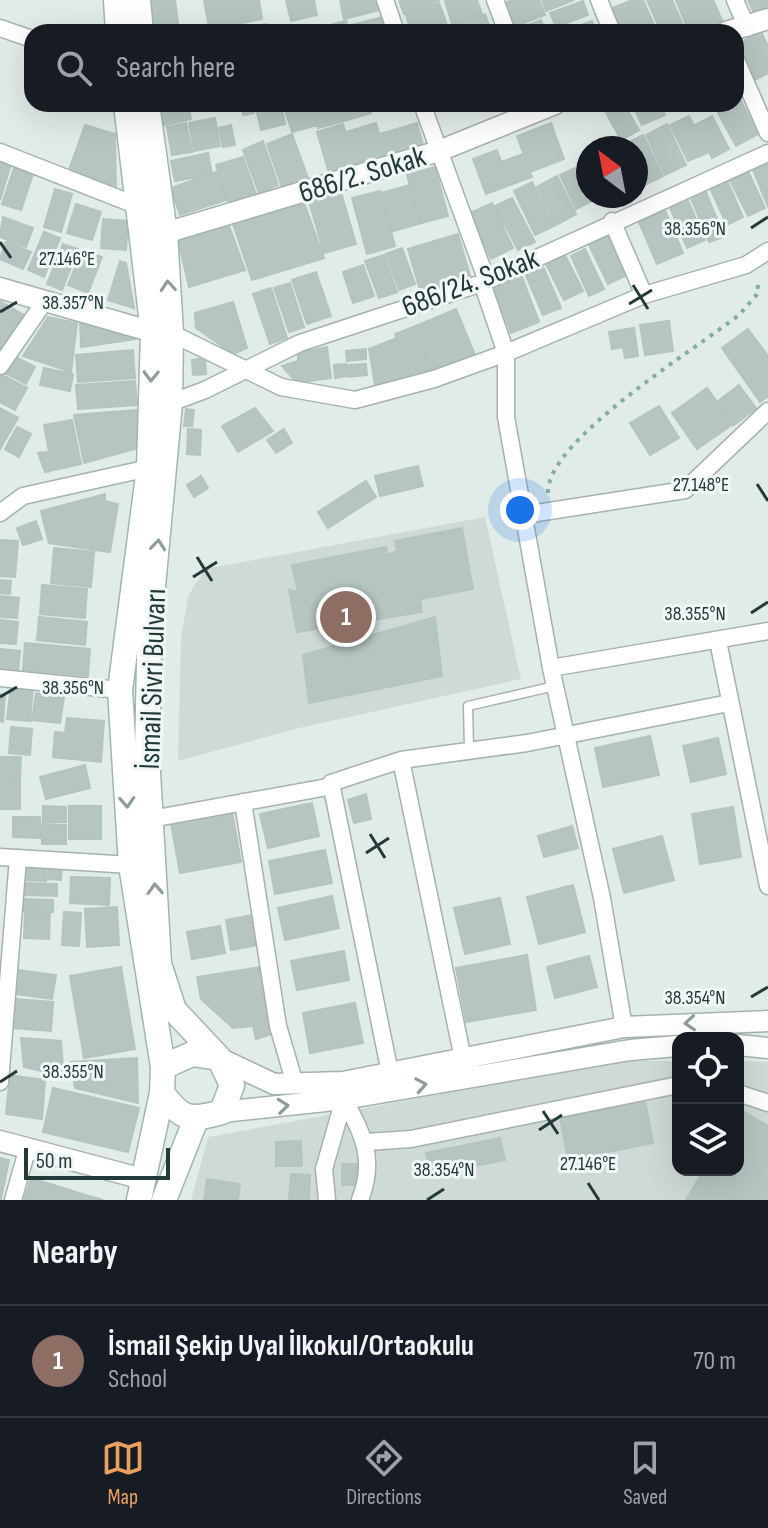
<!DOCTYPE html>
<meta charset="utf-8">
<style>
:root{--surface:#171b24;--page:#242831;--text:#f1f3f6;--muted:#9ea1a6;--line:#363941;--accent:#eaa05f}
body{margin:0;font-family:"Sofia Sans Condensed",sans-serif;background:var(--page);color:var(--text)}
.controls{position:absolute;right:24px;bottom:24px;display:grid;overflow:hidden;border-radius:16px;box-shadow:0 8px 32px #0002}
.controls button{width:72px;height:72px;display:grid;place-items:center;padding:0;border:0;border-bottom:2px solid var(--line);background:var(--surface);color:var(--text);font:40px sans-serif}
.compass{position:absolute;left:576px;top:136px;width:72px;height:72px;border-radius:50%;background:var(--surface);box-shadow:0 8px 32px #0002;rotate:328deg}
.scale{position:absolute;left:24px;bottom:20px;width:146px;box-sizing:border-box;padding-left:8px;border:4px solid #223a39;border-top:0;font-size:22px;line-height:28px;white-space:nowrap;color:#223a39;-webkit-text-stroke:6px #f1f7f6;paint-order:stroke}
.you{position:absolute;left:520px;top:510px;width:28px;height:28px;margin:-20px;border:6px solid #fff;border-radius:50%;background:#1a73e8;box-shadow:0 0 0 12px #1a73e833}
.badge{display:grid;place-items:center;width:52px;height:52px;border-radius:50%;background:var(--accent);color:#fff;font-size:26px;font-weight:700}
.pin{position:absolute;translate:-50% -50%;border:4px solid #fff;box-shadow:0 2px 8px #0006}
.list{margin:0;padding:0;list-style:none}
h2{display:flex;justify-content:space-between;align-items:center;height:104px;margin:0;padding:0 32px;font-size:34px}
h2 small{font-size:26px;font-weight:400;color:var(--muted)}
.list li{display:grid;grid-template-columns:52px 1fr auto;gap:24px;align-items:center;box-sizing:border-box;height:112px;padding:0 32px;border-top:2px solid var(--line)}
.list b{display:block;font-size:30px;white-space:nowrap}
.list p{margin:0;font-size:26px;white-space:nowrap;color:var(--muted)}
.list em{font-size:26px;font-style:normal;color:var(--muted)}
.icon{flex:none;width:44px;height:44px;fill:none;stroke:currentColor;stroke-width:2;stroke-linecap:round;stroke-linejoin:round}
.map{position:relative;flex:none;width:768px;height:1200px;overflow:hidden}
.search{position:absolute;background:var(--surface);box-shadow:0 8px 32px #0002;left:24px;right:24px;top:24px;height:88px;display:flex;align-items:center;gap:20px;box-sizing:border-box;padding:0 28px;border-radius:24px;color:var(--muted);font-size:30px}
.sheet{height:216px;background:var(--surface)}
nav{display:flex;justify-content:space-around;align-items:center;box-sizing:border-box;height:112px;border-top:2px solid var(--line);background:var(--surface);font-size:22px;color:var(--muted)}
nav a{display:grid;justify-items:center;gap:4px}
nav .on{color:var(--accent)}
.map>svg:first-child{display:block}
</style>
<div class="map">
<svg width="768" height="1200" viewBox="0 0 768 1200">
<rect width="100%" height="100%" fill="#e1ebe8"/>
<path fill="#cfdad8" d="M485,517L521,679L299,728L178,761L181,639L188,596L205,569Z
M622,1061H678V1170H738V1061L768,1062V1200H191L208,1137Z"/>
<path fill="#b6c5c2" stroke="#b4c4c1" stroke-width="2" d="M143,0H175L179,32H146Z
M204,0H232L236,24L209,28Z
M232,0H259L262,19L236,24Z
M286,0H314L317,15L291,21Z
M340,0H376L379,10L344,19Z
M399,0H440L404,14Z
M477,0L482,14L452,24L445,1Z
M513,0H539L545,15L511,28L502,4Z
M542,0H574L546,11Z
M632,0H643L657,32H620L610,9Z
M647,0H672L686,32H661Z
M676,0H691L703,29L689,32Z
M692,0H713L725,27L706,32Z
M748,0H768V13L756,18Z
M583,1L588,15L556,27L550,13Z
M439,3L445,19L411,31L406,15Z
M485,14L489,25L471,32H454L452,26Z
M383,17L387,32H349L347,26Z
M445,20L450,32H416Z
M541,20L546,32H510Z
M346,21L349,32H323L322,27Z
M592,21L596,32H562Z
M266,24L268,32H240L239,31Z
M318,26L320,32H293Z
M761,32L768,46V73L755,80L737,44Z
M741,101L758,134L736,146L718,113Z
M188,104L191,119L160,126L156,111Z
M241,104H252L254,113L243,115Z
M255,104H281L285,124L261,130Z
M283,104H310L317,125L292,132Z
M310,104H339L344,121L318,128Z
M339,104H368L371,113L344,121Z
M613,104H624L639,130L621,140L604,109Z
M632,104H660L665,115L642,125Z
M663,104H683L666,111Z
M689,116L707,153L688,161L670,125Z
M712,116L729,149L712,158L695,125Z
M215,118L220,146L194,151L189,123Z
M186,123L192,152L172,155L167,127Z
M376,123L388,163L357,172L346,132Z
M417,123L425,152L388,163L380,134Z
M551,123L564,159L530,172L517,136Z
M343,124L357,172L331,180L317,132Z
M667,124L686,165L665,175L646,135Z
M85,125L115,134L116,191L68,173Z
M231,125L235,145L223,147L219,128Z
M292,134L308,178L282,187L267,144Z
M643,135L663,176L643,186L636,171V148L623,145Z
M263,141L278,185L259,193L243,150Z
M497,150L510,185L486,194L473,159Z
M208,153L212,174L175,181L171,161Z
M523,154L532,177L510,185L501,162Z
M243,157L257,197L229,203L216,165Z
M588,159V185L578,164Z
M0,160L11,164L0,200Z
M768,161V207L752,167Z
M435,167L448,216L421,223L407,175Z
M746,167L765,208L748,216L728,176Z
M14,168L33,174L21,210L2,204Z
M575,168L592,201L576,209L560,175Z
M218,171L226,200L180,215L171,188Z
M557,176L576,214L556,225L537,187Z
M726,178L743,217L727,225L709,186Z
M532,182L554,226L535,235L514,191Z
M636,182L641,194L623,202L620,196H636Z
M410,185L421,223L391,232L381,193Z
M55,189L72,194L61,232L44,227Z
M340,189L356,244L324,253L308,198Z
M380,191L395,246L367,254L352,198Z
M706,192L724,237L709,242L691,198Z
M593,196H614L597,204Z
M686,196L705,240L687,248L668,203Z
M512,198L535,242L518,250L495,206Z
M303,200L324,258L252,280L232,221Z
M492,203L513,248L491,259L470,213Z
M76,204L101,212L92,240L67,233Z
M664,208L683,253L657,264L638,220Z
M3,217L33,228L26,247L0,237Z
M103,219L128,221L126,250L101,248Z
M227,220L245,270L189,287L177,236Z
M606,231L627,275L608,284L587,241Z
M44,232L60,238L44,277L28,270Z
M458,234L471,279L421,294L408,249Z
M6,241L31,252L23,269L0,259Z
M63,244L78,249L62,290L47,284Z
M402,248L415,284L399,290L386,254Z
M562,249L583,291L564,300L543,258Z
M585,249L604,289L589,296L571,256Z
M82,250L102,257L88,293L68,285Z
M384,255L397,292L379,298L365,261Z
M120,261L126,263L134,308L108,300Z
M542,264L561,308L543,315L524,271Z
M363,265L374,296L353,303L343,272Z
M316,272L331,316L307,324L292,280Z
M520,272L539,322L511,333L492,283Z
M290,283L304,327L289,332L274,288Z
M271,288L287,338L270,344L253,294Z
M0,301L24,315L1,352H0Z
M233,302L247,348L233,354L196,328L195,313Z
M456,309L475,355L454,363L435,318Z
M48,317L77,323L71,372L23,356Z
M435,318L454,363L432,372L413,327Z
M80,319L136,339L81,347Z
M669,321L673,351L645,355L640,325Z
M413,327L431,371L413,378L395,334Z
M634,328L638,356L625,358L623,347L612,349L609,332Z
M748,329L768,356V396L760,402L722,348Z
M397,338L413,378L375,385L369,349Z
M327,347L331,378L297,383L282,366L298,361V353Z
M366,349V359L347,361L346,351Z
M133,350L135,378L78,382L76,355Z
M12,355L35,367L26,384L3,372Z
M205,358L206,374L193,375L192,360Z
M346,364L347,376L335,378L334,365Z
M366,364L367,375L348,377L347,365Z
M44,368L73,374L70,391L40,385Z
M0,374L27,388L15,410L0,402Z
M135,381L137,405L78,409L76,385Z
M739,385L756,408L734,425L717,402Z
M707,388L733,424L697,449L672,413Z
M659,406L679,438L650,455L630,423Z
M0,408L18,418L0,449Z
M255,408L273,431L238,452L222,426Z
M148,409L142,447L84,463L74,415Z
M186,409L194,410L192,426H184Z
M72,420L81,464L45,472L38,453L49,452L44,425Z
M17,427L31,434L19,457L5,449Z
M188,429L201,430L200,455L187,454Z
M284,429L292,443L276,453L267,440Z
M418,466L423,486L380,496L375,476Z
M201,476L208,488L194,497L187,485Z
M366,481L376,497L328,528L318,512Z
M105,494V501L118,504L110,552L49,543L41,511Z
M36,521L42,539L23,545L17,528Z
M462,528L473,589L420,599L422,612L297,632L289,590L298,592L292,565L386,547L387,555L397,551L395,541Z
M0,540L18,541L15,577L0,576Z
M54,548L94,552L91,587L51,583Z
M0,580L11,581L10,594L0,593Z
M42,585L87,589L85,618L40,614Z
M0,596L19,598L17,618L0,617Z
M39,617L87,622L85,645L37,640Z
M435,617L442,676L309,703L303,655Z
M0,620L18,622L16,644L0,643Z
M25,643L90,649L88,676L23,670Z
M0,649L20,651L18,672L0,670Z
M11,685L33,687L30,721L7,719Z
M36,693L64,697L60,723L32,720Z
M0,694L5,695L3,722L0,721Z
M67,718L104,721L101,762L53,757L55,732L65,733Z
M11,727L32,729L30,755L9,753Z
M650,736L659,775L603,787L595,748Z
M718,738L726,774L691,782L683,746Z
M0,757H21L20,777H0Z
M85,765L90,788L46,799L40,777Z
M0,777H20V809H0Z
M366,794L371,819L354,823L348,800Z
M312,803L319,836L268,848L260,814Z
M43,806L66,807V822L43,823Z
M69,806H101V839H69Z
M733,807L741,857L700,864L692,814Z
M232,812L241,862L180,873L171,823Z
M13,817H40L41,838L13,837Z
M42,825H66V844H42Z
M572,826L578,848L544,857L538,836Z
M662,836L674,880L624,893L613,849Z
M325,850L332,883L275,894L269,861Z
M24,862L46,863V881L23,880Z
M49,862L62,863L61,880L48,879Z
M71,877L110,878L109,905L70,903Z
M25,883L57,884V896L24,895Z
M573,885L585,932L539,944L527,897Z
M332,896L339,928L285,940L278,908Z
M500,898L510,944L465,954L454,908Z
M23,899L53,900V912L23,911Z
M117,907L119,945L87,947L85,909Z
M64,912L81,913L79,946L62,945Z
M25,913L50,914L49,939L24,938Z
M253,915L258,945L231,950L226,920Z
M220,926L225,953L192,959L187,932Z
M344,951L349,980L297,990L291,961Z
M527,955L536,1010L466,1022L456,968Z
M589,956L597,987L555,998L547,967Z
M121,967L135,1049L84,1058L70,976Z
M261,967L272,1034L256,1039L253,1026L233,1028L201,999L197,977Z
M18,970L56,975L52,999L15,994Z
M15,999L53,1002L51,1031L13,1028Z
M355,1003L363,1043L310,1053L303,1013Z
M21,1038L61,1041L64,1076L24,1067Z
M137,1058L138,1103L75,1088L71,1062Z
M10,1075L45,1080L42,1119L6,1114Z
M53,1088L139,1108L128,1152L43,1132Z
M644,1095L653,1143L568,1160L559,1112Z
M739,1109L768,1126V1200H686L704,1170H738Z
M500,1138L505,1160L430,1175L426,1153Z
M301,1141L302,1166H276V1142Z
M0,1158L9,1160L1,1199L0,1198Z
M342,1164H359V1185H342Z
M291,1174L310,1175L309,1200H289Z
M31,1178L82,1194L80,1200H24Z
M207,1179L240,1184L238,1200H204Z
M82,1194L103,1200H80Z"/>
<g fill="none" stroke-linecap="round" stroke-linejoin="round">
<g stroke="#a4b2b0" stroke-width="11">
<path id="service" d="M469,748L468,706L555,686"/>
</g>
<g stroke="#a4b2b0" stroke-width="19">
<path id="minor" d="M385,0L396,32
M495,0L507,32
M599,0L612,32
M735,0L747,28
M0,28L32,39
M736,60L768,133
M422,104L487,281
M0,152L138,206
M612,221L644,295
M482,283L506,353V417L551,668L602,898L624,1027
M171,333L281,387L355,400L434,379L506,353L644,295L746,265L768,251
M0,366L45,301
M170,403L205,390L300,343L482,283L768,153
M0,513L23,496L149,468
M524,515L685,490L768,411
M718,641L768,886
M551,668L768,631
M0,678L120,690
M243,802L278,1026L295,1084
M151,819L333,786
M0,857L131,865
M463,1059L401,760L527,743L729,703
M390,1073L331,783L401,760
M0,1082L18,858
M738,1093L768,1103
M344,1099C363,1135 376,1159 360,1200
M367,1142L411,1139L678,1085
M13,1200L28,1147
M327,1200L324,1169L344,1099L343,1089"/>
</g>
<g stroke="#a4b2b0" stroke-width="23">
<path id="tertiary" d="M726,32L768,19
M165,233L439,151L555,104
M0,288L153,332
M738,1045L768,1048
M219,1058L274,1084L343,1082L624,1027L768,1021
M222,1112L344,1099L630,1050L678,1046
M0,1141L143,1179"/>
</g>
<g stroke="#a0b6b3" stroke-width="27">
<path id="secondary" d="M116,0L118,32
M138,0L141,32
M126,104L153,332L149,468L120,690L131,865L163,1067L162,1093L139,1200
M147,104L165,233L171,333L170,403L150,619L147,755L159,964L174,1010L219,1058
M162,1093C182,1120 190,1121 222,1112L232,1085L219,1058L192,1054L163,1067
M164,1200L196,1119"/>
</g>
<path stroke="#83ada9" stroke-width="4" stroke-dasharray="4 6" stroke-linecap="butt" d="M548,493C546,440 698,348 740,314L759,292L756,279"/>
<use href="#service" stroke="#fff" stroke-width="8"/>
<use href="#minor" stroke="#fff" stroke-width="16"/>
<use href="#tertiary" stroke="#fff" stroke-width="20"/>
<use href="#secondary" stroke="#fff" stroke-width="24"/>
</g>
<defs><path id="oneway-chevron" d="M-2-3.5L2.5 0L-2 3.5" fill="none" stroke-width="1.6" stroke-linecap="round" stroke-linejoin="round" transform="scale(2)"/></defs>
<g stroke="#909c9c">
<use href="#oneway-chevron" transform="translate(168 286) rotate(-94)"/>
<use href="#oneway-chevron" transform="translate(151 376) rotate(92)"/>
<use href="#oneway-chevron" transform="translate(158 545) rotate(-84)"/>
<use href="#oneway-chevron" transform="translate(127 802) rotate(87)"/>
<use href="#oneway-chevron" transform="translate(155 889) rotate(-93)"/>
<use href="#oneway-chevron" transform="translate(690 1023) rotate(176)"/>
<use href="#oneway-chevron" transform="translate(421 1085) rotate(-10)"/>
<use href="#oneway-chevron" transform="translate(283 1106) rotate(-6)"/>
</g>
<path fill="none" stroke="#223a39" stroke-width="3" d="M751,228L768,217M0,242L11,258M633,285L648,309M629,304L652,290M0,312L17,302M757,484L768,501M197,557L212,581M193,577L217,562M751,613L768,602M0,697L17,687M370,834L385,858M366,853L389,838M751,997L768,987M0,1082L17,1071M543,1111L558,1134M539,1130L562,1115M588,1183L599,1200M427,1200L444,1189"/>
<g text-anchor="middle" stroke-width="6" stroke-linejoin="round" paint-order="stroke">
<g font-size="30" fill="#223a39" stroke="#f1f7f6">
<text transform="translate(362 174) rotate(-17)" y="10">686/2. Sokak</text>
<text transform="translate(470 282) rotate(-21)" y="10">686/24. Sokak</text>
<text transform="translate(152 679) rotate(-88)" y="10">İsmail Sivri Bulvarı</text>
</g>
</g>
<g font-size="20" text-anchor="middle" fill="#223a39" stroke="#f1f7f6" stroke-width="6" stroke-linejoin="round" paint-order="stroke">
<text x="695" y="235">38.356°N</text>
<text x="67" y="265">27.146°E</text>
<text x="73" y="309">38.357°N</text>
<text x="701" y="491">27.148°E</text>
<text x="695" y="620">38.355°N</text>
<text x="73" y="694">38.356°N</text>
<text x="695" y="1004">38.354°N</text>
<text x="73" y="1078">38.355°N</text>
<text x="588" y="1170">27.146°E</text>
<text x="444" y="1176">38.354°N</text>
</g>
</svg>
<div class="controls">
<button><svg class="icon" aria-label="locate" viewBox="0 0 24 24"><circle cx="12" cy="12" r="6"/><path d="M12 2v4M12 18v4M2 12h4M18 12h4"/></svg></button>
<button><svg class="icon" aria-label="layers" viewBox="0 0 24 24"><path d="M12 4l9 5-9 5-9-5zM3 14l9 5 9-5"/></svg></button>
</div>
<svg class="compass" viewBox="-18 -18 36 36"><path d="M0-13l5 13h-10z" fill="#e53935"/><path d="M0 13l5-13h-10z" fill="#9ea1a6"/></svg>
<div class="scale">50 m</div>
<div class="you"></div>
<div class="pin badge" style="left:346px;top:617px;background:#8d6e63">1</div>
<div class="search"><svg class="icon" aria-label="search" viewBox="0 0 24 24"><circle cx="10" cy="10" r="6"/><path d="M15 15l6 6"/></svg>Search here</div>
</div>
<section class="sheet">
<h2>Nearby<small></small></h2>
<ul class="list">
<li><span class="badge" style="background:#8d6e63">1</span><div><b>İsmail Şekip Uyal İlkokul/Ortaokulu</b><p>School</p></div><em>70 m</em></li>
</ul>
</section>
<nav>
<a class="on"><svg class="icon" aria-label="map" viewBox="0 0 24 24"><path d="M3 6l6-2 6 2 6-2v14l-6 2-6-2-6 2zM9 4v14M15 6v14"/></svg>Map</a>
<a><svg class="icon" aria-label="directions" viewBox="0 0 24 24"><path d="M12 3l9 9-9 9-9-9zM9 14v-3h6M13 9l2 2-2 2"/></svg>Directions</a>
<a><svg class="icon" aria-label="saved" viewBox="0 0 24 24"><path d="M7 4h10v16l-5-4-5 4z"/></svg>Saved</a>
</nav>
